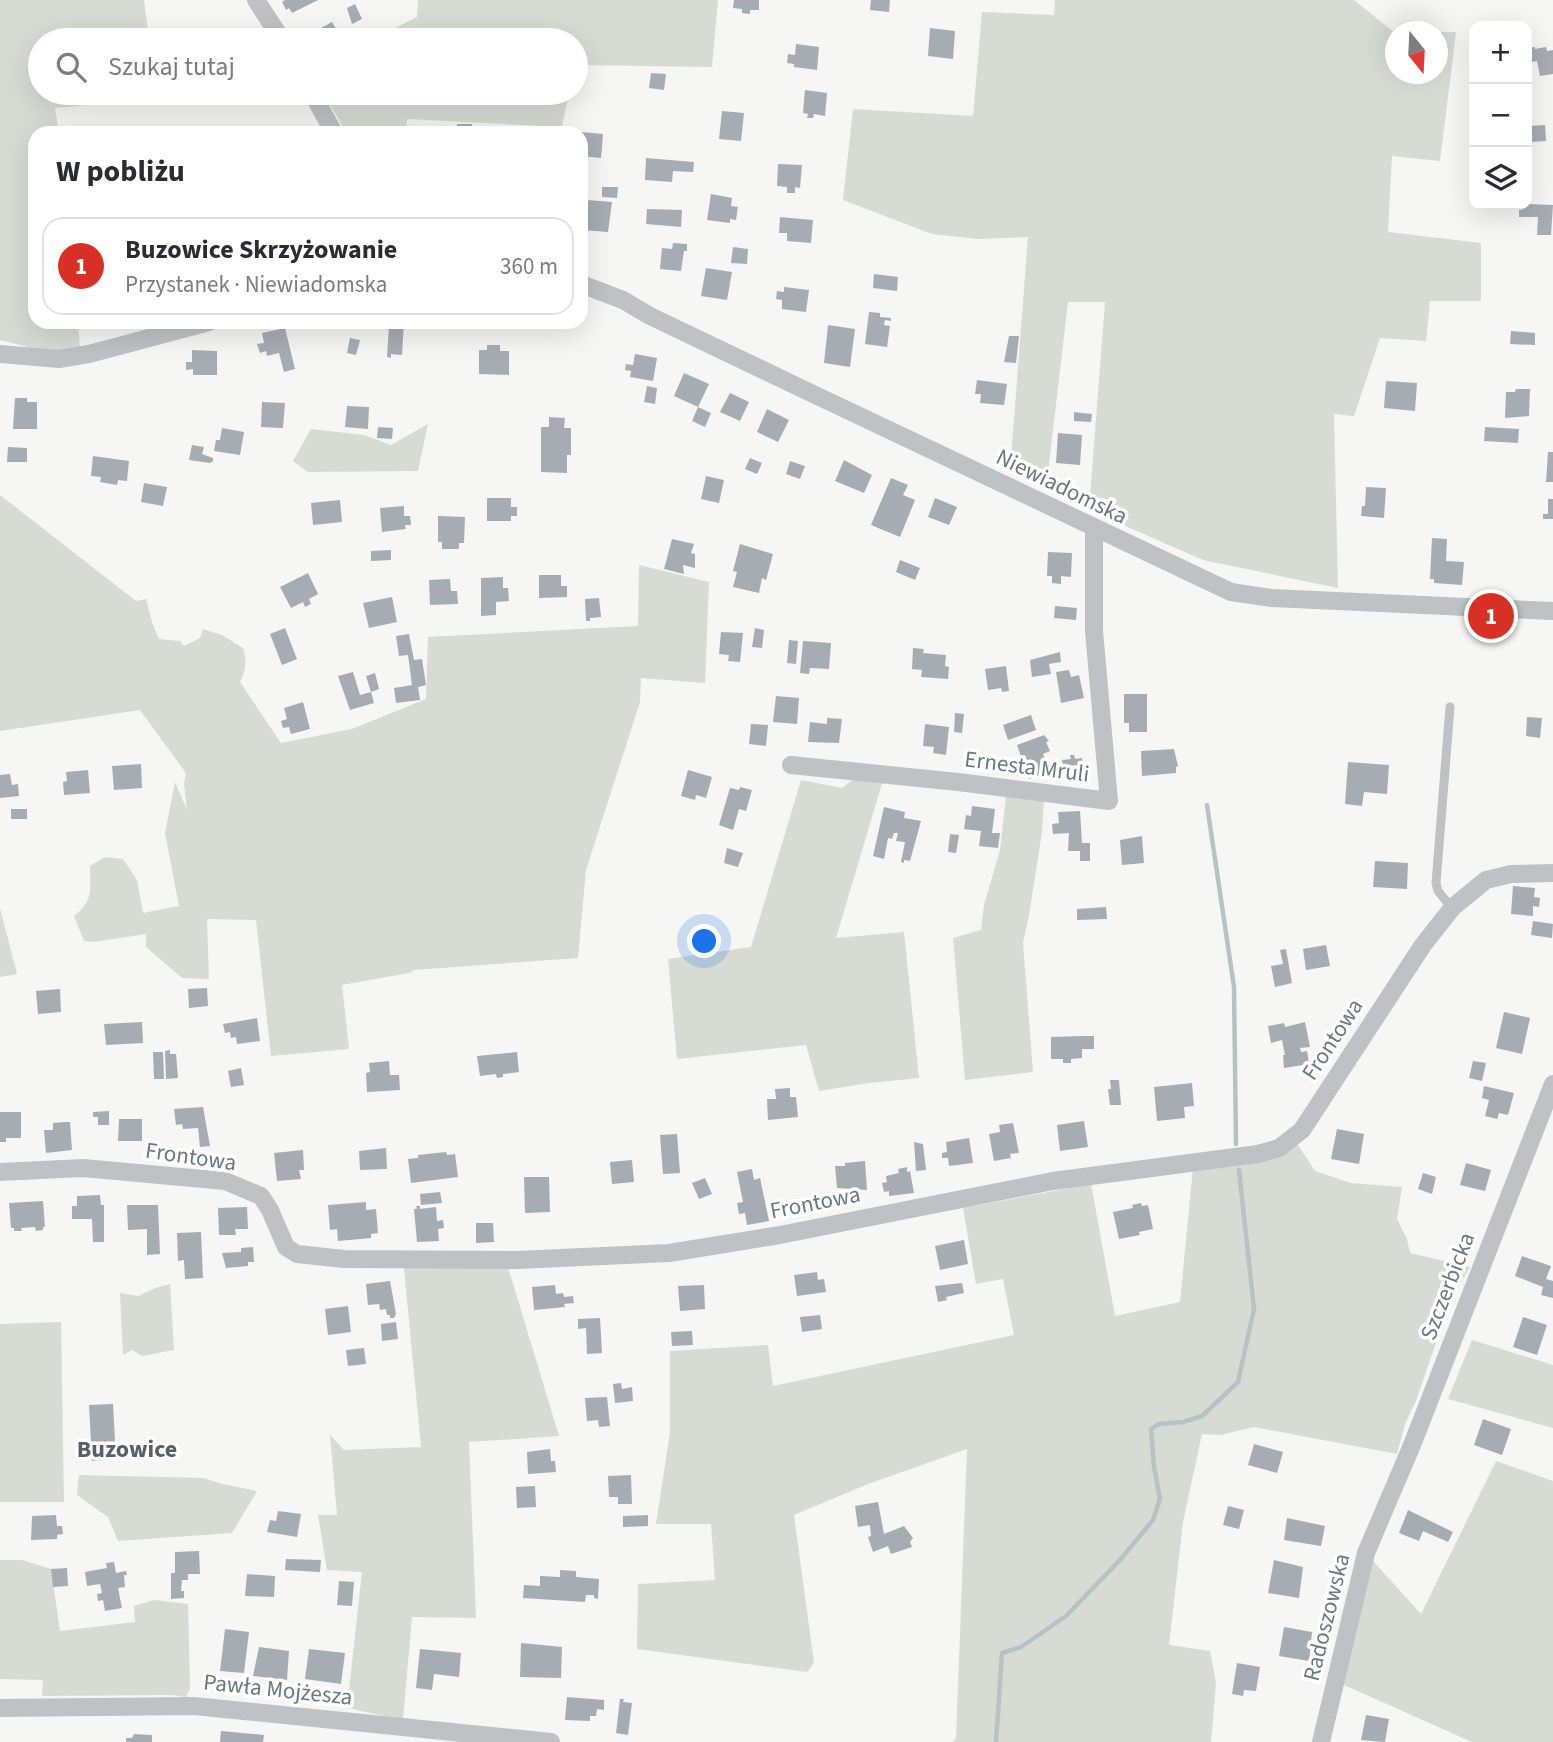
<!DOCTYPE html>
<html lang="pl">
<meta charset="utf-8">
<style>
:root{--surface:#fff;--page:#f2f2f3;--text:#2b2b33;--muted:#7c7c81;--line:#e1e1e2;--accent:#d93025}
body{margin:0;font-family:"Source Sans 3",sans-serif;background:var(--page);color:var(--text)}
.controls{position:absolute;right:21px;top:21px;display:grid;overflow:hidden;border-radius:14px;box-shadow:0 7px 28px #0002}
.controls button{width:63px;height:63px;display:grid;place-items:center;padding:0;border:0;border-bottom:2px solid var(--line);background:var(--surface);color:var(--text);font:35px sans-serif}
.compass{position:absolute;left:1385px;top:21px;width:63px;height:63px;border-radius:50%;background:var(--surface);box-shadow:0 7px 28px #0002;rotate:162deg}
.you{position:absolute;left:705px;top:942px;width:24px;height:24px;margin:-18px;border:5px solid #fff;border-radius:50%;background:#1a73e8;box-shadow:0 0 0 10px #1a73e833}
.badge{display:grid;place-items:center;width:46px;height:46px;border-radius:50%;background:var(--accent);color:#fff;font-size:23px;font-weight:700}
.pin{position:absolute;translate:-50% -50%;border:4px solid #fff;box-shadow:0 2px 7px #0006}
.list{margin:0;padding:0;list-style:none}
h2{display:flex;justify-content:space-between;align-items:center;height:91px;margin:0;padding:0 28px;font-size:30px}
h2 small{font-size:23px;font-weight:400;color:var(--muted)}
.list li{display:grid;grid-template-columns:46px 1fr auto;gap:21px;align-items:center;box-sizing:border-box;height:98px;margin:0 14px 14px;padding:0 14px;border:2px solid var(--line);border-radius:21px}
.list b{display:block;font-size:26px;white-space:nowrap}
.list p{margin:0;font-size:23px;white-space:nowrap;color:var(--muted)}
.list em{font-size:23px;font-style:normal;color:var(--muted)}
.icon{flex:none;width:38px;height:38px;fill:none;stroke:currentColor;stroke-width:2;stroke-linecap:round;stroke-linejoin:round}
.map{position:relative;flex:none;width:1553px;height:1742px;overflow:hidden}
.search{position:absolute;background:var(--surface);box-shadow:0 7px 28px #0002;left:28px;top:28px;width:560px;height:77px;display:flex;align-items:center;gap:18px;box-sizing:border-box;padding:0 24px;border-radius:38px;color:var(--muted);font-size:26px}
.panel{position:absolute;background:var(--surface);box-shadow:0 7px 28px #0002;left:28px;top:126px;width:560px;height:203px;border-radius:21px}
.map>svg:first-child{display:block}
</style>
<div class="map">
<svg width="1553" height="1742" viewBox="0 0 1553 1742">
<rect width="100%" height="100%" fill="#f6f6f4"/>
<path fill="#d6dbd3" d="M0,0H144L149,40H40V93H104L105,103L55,108L59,133H35V322H78L80,349L48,352L0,340Z
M418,0H718L712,67L576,65V40H372L417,17Z
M1055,0H1354L1395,33L1396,74H1438V32H1456L1440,161L1392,156L1388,232L1481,243V301H1430L1426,341L1380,338L1354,416L1334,414L1338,588L1203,560L1089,510L1105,302H1068L1046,490L1010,471L1028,237L978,239L932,234L843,200L853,109L973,116L982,12L1054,15Z
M323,93H569L562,127L407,119L406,133H347Z
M428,424L418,471L308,472L293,461L311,429L364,435L391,445Z
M0,495L136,601L146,599L153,625L159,639L180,641L184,646L200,638L203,629L222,635L243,648C247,662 246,670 240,682L281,743L352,729L426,699L428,637L638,626L639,565L709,582L705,683L641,678L640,702L586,870L578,958L414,970L409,973L342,985L349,1049L271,1056L256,920L207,919L209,979L182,978L146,947V934L93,942L84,941L74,916C94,901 90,888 90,866L105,857L123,859L137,880L143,913L179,906L165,833L175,782L187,810L184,784L186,773L140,710L0,731Z
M855,778L883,780L836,938L904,932L919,1078L869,1083L819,1091L806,1045L677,1059L668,959L751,947L801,780L842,788Z
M1006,796L1044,800L1042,832L1029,915L1023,943L1033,1072L965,1080L953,938L981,930L984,905L1000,850Z
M0,908L17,974L0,977Z
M1298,1145L1315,1171L1351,1183L1402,1187L1397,1219L1407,1239L1410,1253L1470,1267L1451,1299L1416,1401L1405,1424L1397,1454L1254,1427L1220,1435L1202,1434L1183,1522L1169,1645L1210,1651L1216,1683L1211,1742H953L956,1738L967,1449L868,1484L794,1515L814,1663L807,1672L637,1649L638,1584L715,1580L711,1524H656L670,1432V1351L768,1345L773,1386L1014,1335L1003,1279L976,1284L963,1208L1091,1184L1115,1316L1180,1302L1193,1168C1233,1169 1263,1165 1298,1145Z
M508,1267L559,1436L469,1442L476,1618L412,1617L403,1720L347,1708L362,1572L327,1570L318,1515H337L330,1435L344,1450L421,1447L404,1268Z
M170,1284L174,1350L142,1356L132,1350L123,1355L120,1293L138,1296L155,1288Z
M61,1322L64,1502H0V1324Z
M1472,1340L1553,1365V1428L1448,1399Z
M1496,1461L1553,1481V1742H1472L1335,1681L1373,1561L1421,1614Z
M79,1475L203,1478L223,1484L257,1491L232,1533L118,1541L108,1517L77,1495Z
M0,1560H22L51,1569L60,1631L135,1622L134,1606L154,1600L188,1604L190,1689L186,1697L172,1695L42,1696L43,1680L0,1679Z"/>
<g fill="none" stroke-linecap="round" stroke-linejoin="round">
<path stroke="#b7c2c5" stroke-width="4.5" d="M1207,805L1234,987L1236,1144
M996,1742L1002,1653L1021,1647L1066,1616L1120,1560L1153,1520L1160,1499L1154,1467L1151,1429L1159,1424L1183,1422L1202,1416L1238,1382L1254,1309L1239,1170"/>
</g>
<path fill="#a6adb2" d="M285,0H318L292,13L289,8L286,10L282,2Z
M734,0H759V10H750V14L742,13V9L733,8Z
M871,0H890L889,12L870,10Z
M355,4L362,19L352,24L347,8Z
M332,22L342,40H315L312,33Z
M930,28L955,31L953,59L928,56Z
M796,44L819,47L817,70L794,67V64L787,63L788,54L795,55Z
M1535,47V49L1546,47L1547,51L1553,50V74L1540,76L1537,61L1527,63V48Z
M651,73L666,74L664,90L649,88Z
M805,90L827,93L825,116L814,114L813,118H807L808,114L803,113Z
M269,93H300L272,102Z
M722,111L744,113L741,141L719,139Z
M457,124H472V133H457Z
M1545,125L1546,141L1530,142L1529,126Z
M581,132L603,134L601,158L581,156Z
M646,158L694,162L693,172L673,171L672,182L645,180Z
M778,164L802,165L800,188L795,187V193H787V187L777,186Z
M602,187H618L617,198L602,197Z
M711,194L732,198L731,206L738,207L736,220L730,219V223L707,220Z
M586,200L612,202L608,232L583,230Z
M1527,204L1553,205L1551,235H1537L1538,217H1519V205Z
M647,209L682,210L681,227L646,224Z
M780,217L813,220L811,243L787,241V233H779Z
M673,243L687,244V251H684L681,271L660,269L662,248L672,249Z
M733,247L748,249L747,264L731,263Z
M706,268L732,272L727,300L701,296Z
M874,274L898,277L897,291L873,288Z
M784,287L809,290L806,312L782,309V300L776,299L777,291L784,292Z
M869,312L880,313V317L891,318V321L885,320L884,325L890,326L887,347L865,344Z
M374,322H404L402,355L391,354V358L387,357L389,326H383V329H373Z
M828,325L855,329L850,367L824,363Z
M285,328L295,369L284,372L279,353L267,356L266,351L260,353L257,344L264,343L262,333Z
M1511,331L1535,333V345L1510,344Z
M1009,336H1019L1016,363L1004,362Z
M350,338L360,340L356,355L347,353Z
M487,345H500V351H509V375L479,374V350H487Z
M192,350L217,351V375H193V369L186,370V362H192Z
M635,354L657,358L653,381L630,377L631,371L625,370L626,364L633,365Z
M684,373L709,384L698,407L674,396Z
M977,380L1007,384L1004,405L980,403L981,394H975Z
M1386,381L1417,383L1415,411L1384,408Z
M647,386L657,388L655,404L644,402Z
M1516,389H1530L1529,416L1505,418L1506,392H1515Z
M730,393L749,402L740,421L720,412Z
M15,398H27V402H37V429H13Z
M262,402L285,403L283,428L261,427Z
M347,406L369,407L368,429L345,427Z
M698,407L711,413L705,427L692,421Z
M767,409L789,420L778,442L757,432Z
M1074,412L1092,414L1091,422L1074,421Z
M549,417L565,418L564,428H571V455H567V473L541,472V427H549Z
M378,427L393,428L392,439L377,438Z
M1485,427L1519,429L1518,443L1484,441Z
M222,428L244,432L240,455L214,451L216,440H220Z
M1058,433L1082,435L1080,465L1056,463Z
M192,445L204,447L202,454L213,458V461L210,463L189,460Z
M8,447L27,448V462H7Z
M1548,452H1553V482H1546Z
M93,456L129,461L127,481L118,480L117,485L100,482L101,477L91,476Z
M750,458L762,463L757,474L745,469Z
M844,460L872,475L864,493L835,481Z
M790,461L805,466L800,479L786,474Z
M706,476L724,480L719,503L701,499Z
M891,478L908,485L903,495L915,500L900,537L871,525Z
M144,483L167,487L163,506L141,502Z
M1366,487L1386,488L1384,518L1361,516L1362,506H1365Z
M487,498H511V507H517V516H511V521H487Z
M935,498L957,507L949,525L928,517Z
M1548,499H1553V519H1543V514H1548Z
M340,500L342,522L313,525L311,503Z
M404,506V516H410L411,525H405L406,529L382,532L380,508Z
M438,516L465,517L464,543H459V549H442V542H438Z
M1432,538L1447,539L1446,561L1464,562L1462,585L1434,583V579H1430Z
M672,539L694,544L691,553L695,554V568L683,565L684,574L664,569Z
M740,544L773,554L766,580L762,578L759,593L733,587L737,572L733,571Z
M391,550V560L371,561V551Z
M1048,552L1072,553L1071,577L1061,576V584L1052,583V576H1047Z
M900,560L920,568L915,580L896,572Z
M308,573L318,594L309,599L311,604L305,607L303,602L291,608L280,587Z
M539,575H561V586H567V597L539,598Z
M503,577V588H508L509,601L496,602V615L481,616V578Z
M450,579L451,591H457L458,604L430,605L429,580Z
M392,597L397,622L369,628L363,603Z
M599,598L601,617L590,618V621H586L585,599Z
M1055,606L1077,608L1076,620L1054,618Z
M285,628L297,659L282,665L270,634Z
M755,628L764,630L762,648L752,647Z
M721,632L743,633L740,662L728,661L729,655L719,654Z
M409,634L414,660L422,659L426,685L418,687L420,700L396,703L394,688L412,685L408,655L399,656L396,636Z
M789,640L798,641L796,664L787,663Z
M803,641L831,643L829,669L810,668L809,674L800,673Z
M913,648L924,649L923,653L946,655L945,666L949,667L948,679L921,677L922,670L912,669Z
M1060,652L1061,662L1049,664L1051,674L1032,677L1030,660Z
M1006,666L1009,691L1002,692L1001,688L988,690L985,669Z
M1069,670L1071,677L1079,675L1084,698L1061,703L1056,672Z
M353,672L360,695L371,692L366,676L375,673L379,689L371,692L374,703L350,710L338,676Z
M1124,694H1147V732H1129V723H1124Z
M776,696L799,698L797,724L773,722Z
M303,702L310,729L291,734L289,727L283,728L281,721L287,719L284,708Z
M955,713L964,714L962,733L954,732Z
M1031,715L1036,730L1008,740L1003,725Z
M1527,717L1542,718L1540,738L1526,736Z
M827,718L842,719L839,743L808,742L810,722L827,724Z
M751,724L768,725L766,746L749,744Z
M925,724L949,727L946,755L933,753L934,747L923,746Z
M1044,735L1049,741L1046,742L1050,751L1043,754L1050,771L1029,779L1017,745Z
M1174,749L1178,766L1176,767V773L1142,776L1141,751Z
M1070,755H1074L1075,759L1082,758L1084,777L1065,779L1062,760L1071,759Z
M1348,762L1389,765L1387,794L1364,792L1362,806L1345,804Z
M141,764L142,788L114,790L112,766Z
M88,770L90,793L64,795L63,782L67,781L66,772Z
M688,770L712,777L706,798L696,795L695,800L681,796Z
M10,774L12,785L18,784L19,796L0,798V775Z
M740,787L752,790L746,811L739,809L733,830L719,825L730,788L739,790Z
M972,806L995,809L992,833H1000L998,848L979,846L981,831L964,829L966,815L971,816Z
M884,807L905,812L904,818L921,821L910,861L904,860V863L901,862L905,842L896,841L898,833H894L892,839L888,838L884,859L873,856Z
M11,809H27V819H11Z
M1080,811L1082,843H1090V861H1080V851H1068L1069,833L1053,834L1052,824L1059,823L1058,812Z
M950,834L959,835L956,853L948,852Z
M1142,836L1144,863L1122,865L1120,840Z
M727,848L743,853L738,867L724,863Z
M1375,861L1408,863L1407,889L1373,887Z
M1513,886L1535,888L1534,897L1540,898L1539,907L1533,906V916L1511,914Z
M1106,907L1107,919L1077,920V909Z
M1533,921L1553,924L1552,938L1531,935Z
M1326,945L1330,966L1306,970L1303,949Z
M1286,949L1292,983L1275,987L1271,966L1283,964L1280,950Z
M207,988L208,1006L189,1008L188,989Z
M60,989L61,1012L38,1014L36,991Z
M1504,1012L1530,1018L1522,1054L1496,1048Z
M257,1018L260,1041L237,1044L236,1037L231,1038L230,1032L225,1033L223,1024Z
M142,1022L143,1043L106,1045L104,1024Z
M1305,1022L1310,1047L1300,1048L1301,1052L1307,1051L1309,1064L1284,1068L1283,1055H1285L1282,1040L1271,1043L1268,1026L1284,1023L1285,1027Z
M1082,1036H1094V1049H1082V1058L1071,1059V1063H1063V1059H1051V1037Z
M170,1050V1054H176L178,1078L166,1079L165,1051Z
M153,1052H163L164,1079H154Z
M517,1052L519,1072L503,1074V1077L497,1078L496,1074L480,1076L477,1056Z
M389,1061L390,1075H399L400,1090L367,1092L366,1073L370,1072L369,1063Z
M1473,1061L1486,1063L1482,1081L1469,1078Z
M241,1068L244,1085L231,1087L228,1071Z
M1110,1080H1119L1121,1105H1110L1108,1089H1111Z
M1192,1083L1194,1106L1184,1107L1185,1118L1157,1121L1154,1087Z
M1484,1086L1514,1093L1508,1115L1499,1113L1497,1119L1485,1116L1489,1100L1482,1098Z
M790,1088V1097H796L798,1117L768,1120L767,1099H776L775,1089Z
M203,1107L210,1146L200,1147L198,1128L183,1129L182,1124L176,1125L174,1109Z
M109,1111V1125H98V1117H93V1112Z
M0,1112H21V1138H6V1142H0Z
M119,1119H142V1141H118Z
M1084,1121L1088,1147L1060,1151L1057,1125Z
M64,1122H70L72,1150L46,1153L44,1130H53V1123Z
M1013,1123L1019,1153L1010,1154L1011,1158L994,1161L989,1134L1000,1132L999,1125Z
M1337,1129L1364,1134L1359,1164L1331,1159Z
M677,1134L680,1173L663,1174L660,1135Z
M969,1138L973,1163L949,1166L948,1158H942V1153L947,1152L946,1142Z
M914,1142L923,1144L926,1170L916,1171Z
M386,1148L387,1169L360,1170L359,1151Z
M303,1150L304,1170H299L301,1179L277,1181L274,1153Z
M446,1152L447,1155L455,1154L458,1177L411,1183L408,1159L418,1158V1155Z
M632,1160L634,1182L612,1184L610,1162Z
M865,1161L867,1190L837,1188L835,1166H845V1163Z
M1466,1163L1491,1170L1485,1191L1460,1185Z
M907,1167V1172L910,1171L914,1193L889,1196V1191L884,1192L882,1183L887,1182L886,1176L899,1173L898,1169Z
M752,1169L754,1180L760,1178L769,1221L747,1225L745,1213L739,1214L737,1203L743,1202L737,1172Z
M1423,1173L1436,1177L1432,1194L1418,1189Z
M524,1177H549L550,1212L525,1213Z
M705,1178L712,1194L699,1199L692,1183Z
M440,1192L442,1203L421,1205L420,1194Z
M100,1195L101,1205H104V1242H93L92,1219H72V1206H77V1196Z
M43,1201L45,1227H43V1230L36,1231L35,1227L21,1228L22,1231H14V1228H11L9,1203Z
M366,1202V1210L376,1209L378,1233L371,1234V1238L338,1241L337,1229L330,1230L328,1205Z
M1141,1203L1142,1206L1148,1205L1153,1229L1139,1232L1140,1235L1119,1239L1113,1212L1133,1208L1132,1205Z
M127,1205H158L160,1254L147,1255V1229L128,1230Z
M416,1206H420V1209L436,1207L437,1221L443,1220L444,1228L438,1229L439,1241L417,1242L414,1209H417Z
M247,1207L248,1229H235L236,1235H219L218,1208Z
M476,1223H493L494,1242L476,1243Z
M201,1232L203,1278L185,1279L184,1260L178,1261L177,1233Z
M964,1240L968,1264L940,1270L935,1246Z
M253,1247L254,1262H248V1266L226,1268L222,1253L241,1252V1248Z
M1522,1256L1551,1266L1546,1279L1553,1281V1298L1541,1295L1543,1287L1515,1276Z
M817,1272L818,1280L824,1279L826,1292L797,1296L794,1275Z
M390,1281L396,1314L394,1318H390V1315H387L386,1309L380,1310L379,1304L368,1305L366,1284Z
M962,1283L964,1293L946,1297L947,1300L938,1302L935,1286Z
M555,1285L556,1294L563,1293L564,1297L573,1296L574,1303L564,1304L565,1307L534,1310L532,1287Z
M704,1285L705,1309L680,1311L678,1286Z
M348,1306L351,1332L328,1335L325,1309Z
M820,1315L822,1329L802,1332L800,1317Z
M1523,1317L1547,1325L1537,1355L1513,1347Z
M600,1318L602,1353L587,1354L586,1328L578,1329V1319Z
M396,1322L398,1339L382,1341L381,1324Z
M692,1331L693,1345L672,1346L671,1332Z
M364,1348L366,1364L348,1366L346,1350Z
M621,1383L622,1389L632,1387L633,1401L615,1403L613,1384Z
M607,1397L610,1426L599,1427L598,1420L587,1421L585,1398Z
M113,1404L116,1459L92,1461L89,1405Z
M1483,1419L1511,1429L1502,1455L1474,1445Z
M1254,1444L1283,1452L1277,1473L1248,1465Z
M550,1449L551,1461H555L556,1472L528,1474L527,1452Z
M631,1475L632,1504H618V1497H609L608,1476Z
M535,1486L536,1507L517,1508L516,1487Z
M878,1502L884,1534L904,1526L913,1538L910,1542L912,1547L891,1554L888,1546L873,1552L868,1537L871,1536L870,1525L858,1527L855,1506Z
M1228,1506L1244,1510L1239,1529L1223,1525Z
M1408,1510L1453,1532L1448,1542L1423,1531L1419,1541L1399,1533Z
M278,1511L301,1514L297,1537L267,1532L270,1520L276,1521Z
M56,1515L57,1526H62L63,1534L57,1535V1539L31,1540L32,1516Z
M648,1515V1526L623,1527V1516Z
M1287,1518L1325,1526L1321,1546L1284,1540Z
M199,1551L200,1574H188V1580H182L181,1591H184V1598L171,1599V1573H175V1552Z
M286,1559L321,1560L320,1572L285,1570Z
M1274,1560L1303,1567L1299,1598L1268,1593Z
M114,1562L116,1573L126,1571L127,1575H124L125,1587L118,1588L122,1608L105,1611L103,1600L98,1601L97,1594L102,1593L100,1584L87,1586L85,1572L107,1568L106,1563Z
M67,1568L68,1586L53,1587L51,1569Z
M560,1570L576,1571V1577L599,1579L598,1599L594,1598V1595H586L585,1602L523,1598L524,1585L540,1586V1576L560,1577Z
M247,1574L275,1576L274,1597L245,1596Z
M339,1581L354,1582L352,1606L337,1605Z
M1284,1627L1312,1632L1309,1661L1279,1656Z
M225,1629L249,1632L244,1673L220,1671Z
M521,1643L562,1647L561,1678L520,1677Z
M259,1647L289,1651L287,1680L253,1676Z
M309,1649L345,1653L341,1684L305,1679Z
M420,1649L461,1653L459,1677L434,1674L432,1690L416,1688Z
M1237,1663L1260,1667L1256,1691L1244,1690L1243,1696L1232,1694Z
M567,1697L604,1700V1710L597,1709L596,1716H590V1721L565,1720Z
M620,1699H624L623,1702L632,1703L628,1735L616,1733Z
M1366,1715L1389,1719L1385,1742L1361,1740Z
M221,1731L264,1735L263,1742H220Z
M134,1734L152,1735V1742H126V1738H132Z"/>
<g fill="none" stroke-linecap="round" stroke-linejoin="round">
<path stroke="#bec2c5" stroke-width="9" d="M1450,707L1436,883L1438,891L1452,908"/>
<path stroke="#bec2c5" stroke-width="18" d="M256,0L282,40
M312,93L334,133
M581,284L623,300L650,316L811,393L1231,592L1272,598L1553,611
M0,354L59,359L89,354L209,322
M791,765L958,782L1109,801L1094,631V527
M0,1172L83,1168L225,1181L261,1196L270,1210L286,1247L297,1254L344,1259L517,1260L669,1253L780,1235L1053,1181L1258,1154L1279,1148L1302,1130L1423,945L1453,907L1486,880L1511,874L1553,873
M0,1708L194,1706L551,1742
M1321,1742L1366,1553L1412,1445L1553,1084"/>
</g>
<g text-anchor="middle" stroke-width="7" stroke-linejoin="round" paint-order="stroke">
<g font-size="23" fill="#697882" stroke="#fff">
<text transform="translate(1062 486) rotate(26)" y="8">Niewiadomska</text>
<text transform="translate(1027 766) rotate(7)" y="8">Ernesta Mruli</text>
<text transform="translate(1332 1039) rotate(-57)" y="8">Frontowa</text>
<text transform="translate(191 1156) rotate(8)" y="8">Frontowa</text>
<text transform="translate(815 1202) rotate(-11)" y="8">Frontowa</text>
<text transform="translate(1447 1286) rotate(-69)" y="8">Szczerbicka</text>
<text transform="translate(1326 1617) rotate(-76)" y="8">Radoszowska</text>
<text transform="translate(278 1689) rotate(6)" y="8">Pawła Mojżesza</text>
</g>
<g font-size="24" font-weight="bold" fill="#566167" stroke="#fff">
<text x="127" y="1457">Buzowice</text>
</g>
</g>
</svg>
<div class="controls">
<button>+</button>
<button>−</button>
<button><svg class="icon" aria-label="layers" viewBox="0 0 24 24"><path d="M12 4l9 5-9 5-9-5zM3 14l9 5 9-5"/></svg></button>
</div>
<svg class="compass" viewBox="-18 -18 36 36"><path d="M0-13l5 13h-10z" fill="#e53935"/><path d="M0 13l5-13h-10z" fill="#7c7c81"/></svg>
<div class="you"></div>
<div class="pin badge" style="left:1491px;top:616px">1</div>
<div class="search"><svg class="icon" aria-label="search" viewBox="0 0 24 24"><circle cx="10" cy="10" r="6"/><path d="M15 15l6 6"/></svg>Szukaj tutaj</div>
<section class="panel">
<h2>W pobliżu<small></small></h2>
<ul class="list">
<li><span class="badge">1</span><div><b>Buzowice Skrzyżowanie</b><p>Przystanek · Niewiadomska</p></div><em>360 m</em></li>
</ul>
</section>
</div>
